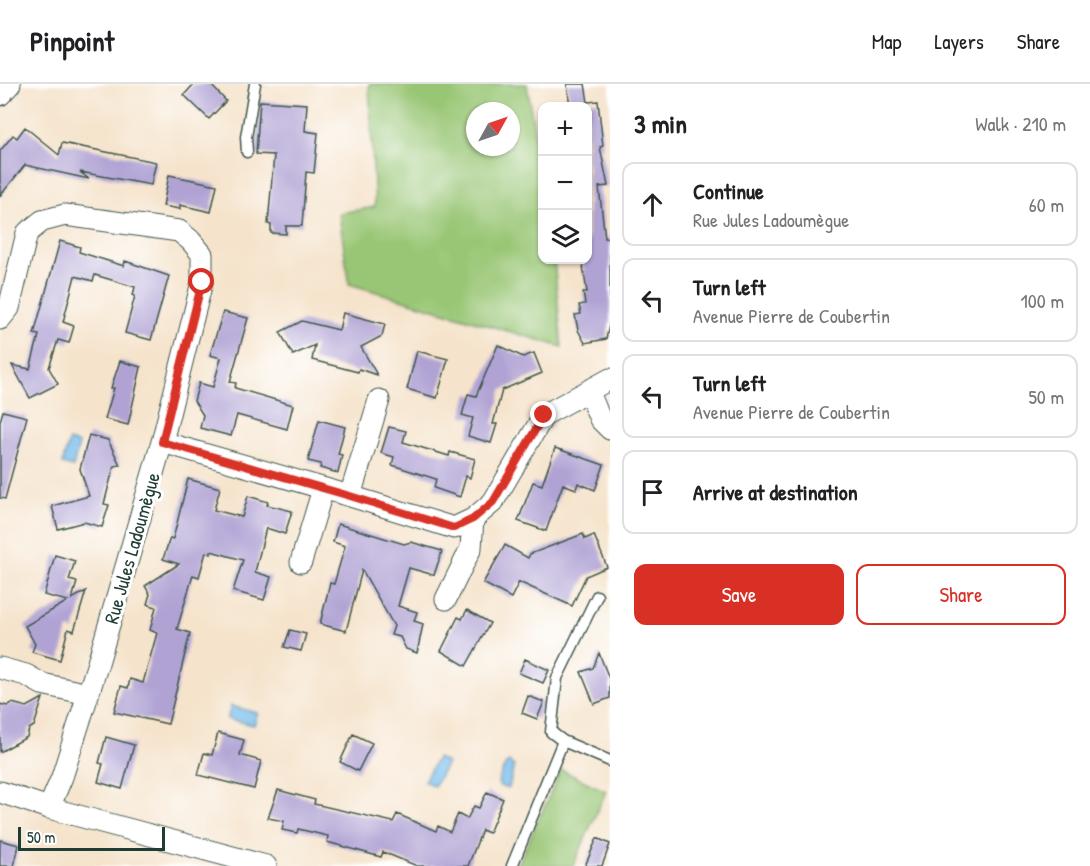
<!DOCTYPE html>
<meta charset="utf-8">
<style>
:root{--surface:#fff;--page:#f6f6f6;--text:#202124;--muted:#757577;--line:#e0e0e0;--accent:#d93025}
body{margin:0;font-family:"Patrick Hand",sans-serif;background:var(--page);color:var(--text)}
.controls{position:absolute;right:18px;top:18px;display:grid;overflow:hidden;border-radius:12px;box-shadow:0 2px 4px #0004}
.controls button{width:54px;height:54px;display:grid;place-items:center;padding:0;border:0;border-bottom:2px solid var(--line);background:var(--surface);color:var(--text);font:30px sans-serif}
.compass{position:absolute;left:466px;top:18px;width:54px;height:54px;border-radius:50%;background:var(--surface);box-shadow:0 2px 4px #0004;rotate:50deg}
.scale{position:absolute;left:18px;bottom:15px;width:147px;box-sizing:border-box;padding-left:6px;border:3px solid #1f3d34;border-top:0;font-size:16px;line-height:21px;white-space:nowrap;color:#1f3d34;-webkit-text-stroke:4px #fff;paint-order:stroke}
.stop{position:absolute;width:18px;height:18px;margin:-14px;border:4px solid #d93025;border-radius:50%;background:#fff}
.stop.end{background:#d93025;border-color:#fff;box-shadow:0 2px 6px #0008}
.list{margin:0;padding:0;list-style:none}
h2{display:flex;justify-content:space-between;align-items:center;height:78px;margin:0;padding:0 24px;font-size:26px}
h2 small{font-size:20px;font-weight:400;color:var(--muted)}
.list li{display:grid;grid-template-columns:39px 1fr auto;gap:18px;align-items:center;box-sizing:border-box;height:84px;margin:0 12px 12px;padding:0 12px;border:2px solid var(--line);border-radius:12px}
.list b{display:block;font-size:22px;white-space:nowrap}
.list p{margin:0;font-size:20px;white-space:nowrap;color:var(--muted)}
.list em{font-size:20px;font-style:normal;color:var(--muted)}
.actions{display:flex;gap:12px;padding:18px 24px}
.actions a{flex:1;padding:14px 0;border:2px solid var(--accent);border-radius:12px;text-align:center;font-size:21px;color:var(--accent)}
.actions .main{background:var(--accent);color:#fff}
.icon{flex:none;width:33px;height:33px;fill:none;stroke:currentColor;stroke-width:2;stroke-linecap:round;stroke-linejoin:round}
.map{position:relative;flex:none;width:610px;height:782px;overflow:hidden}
header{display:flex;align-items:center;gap:36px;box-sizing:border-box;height:84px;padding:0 30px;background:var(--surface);border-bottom:2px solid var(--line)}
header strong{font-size:28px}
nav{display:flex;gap:33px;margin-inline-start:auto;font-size:21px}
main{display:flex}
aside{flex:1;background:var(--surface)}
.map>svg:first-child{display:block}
</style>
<header>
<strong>Pinpoint</strong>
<nav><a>Map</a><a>Layers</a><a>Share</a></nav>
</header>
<main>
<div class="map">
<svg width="610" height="782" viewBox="0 0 610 782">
<rect width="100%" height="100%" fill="#fff"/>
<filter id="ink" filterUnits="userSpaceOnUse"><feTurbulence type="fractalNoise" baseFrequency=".0167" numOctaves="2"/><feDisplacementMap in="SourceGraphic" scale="12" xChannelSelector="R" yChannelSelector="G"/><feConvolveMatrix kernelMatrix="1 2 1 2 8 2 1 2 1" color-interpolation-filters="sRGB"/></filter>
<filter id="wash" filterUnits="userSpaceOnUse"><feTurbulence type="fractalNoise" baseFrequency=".008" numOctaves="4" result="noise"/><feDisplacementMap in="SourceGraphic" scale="24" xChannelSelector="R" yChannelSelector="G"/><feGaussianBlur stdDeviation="1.35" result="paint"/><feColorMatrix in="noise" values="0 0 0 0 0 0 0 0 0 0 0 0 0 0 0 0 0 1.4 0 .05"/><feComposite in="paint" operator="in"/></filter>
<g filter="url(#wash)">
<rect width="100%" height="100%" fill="#f5e3cb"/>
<path fill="#99c674" stroke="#5c8254" stroke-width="1.5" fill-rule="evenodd" d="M369,0H527L542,100V176H554L562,263L349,200L339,129L375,123ZM475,27H511V63H475Z
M561,686L606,707L573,782H520L518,781Z"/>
<path fill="#73bbeb" stroke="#497c90" stroke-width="1.5" d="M69,357L79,360L73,383L62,380Z
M231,622L258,629L254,641L227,635Z
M437,674L447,679L434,702L424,697Z
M509,678L514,682L509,704H504L499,701L498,698L505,681Z"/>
<g id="blocks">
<path fill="#b0a3d4" d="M194,0H210L226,17L209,35L184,11Z
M567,0H585L588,18L598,17L603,62L600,63L608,102L599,103L605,154L610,153V237L606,255L585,259L578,246L575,231L581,230L579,221L585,220L583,208H587L582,176H588V22H570Z
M260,17L307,20L305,47L318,49L314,89L306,88L302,142H286V150L271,149V141L268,140L274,71L256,70Z
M25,43L59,71L62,59L156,78L151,101L80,88L89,95L25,81L0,112V67L13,51L17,54Z
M169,91L217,101L211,128L180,121V125L163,122Z
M60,157L80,163L79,168L124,182L125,177L169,192L151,256L125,249L135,212L133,211L135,203L95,191L93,197L75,192L63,238L74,242L69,259L58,256L49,284L58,300L30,314L12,281L30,285L39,251L34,250Z
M223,228L248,234L230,298L236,299L235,304L293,321L287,345L237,331L231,352L200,344L203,331L194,317L199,299L213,303L221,274L210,271Z
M343,229L385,240L382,252L361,263L377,291L359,285L358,288L312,276L315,261L293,271L280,248L302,237L339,246Z
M498,261L523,273L534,269L542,289L502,306L493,340H497L491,359L468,352L473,334L462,331L468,310L476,312Z
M417,267L448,275L437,314L407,305Z
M120,277L141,283L128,341L105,335L114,304H111Z
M3,327L27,333L5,415L0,414V337Z
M319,336L345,343L338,370L342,371L338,389L320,384L321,380L308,377Z
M389,343L406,347L403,358L449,372L450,368L475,375L470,394L466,392L460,413L434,404L436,395L392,381L394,373L381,369Z
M89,351L108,356L120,381L114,382L104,420L109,421L102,443L84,438L58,445L52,422L89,412L80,385Z
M555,364L604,381L595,406L578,399L576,405L563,400L546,447L518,437L533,398L542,401Z
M188,395L220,404L214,426L242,433L248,412L268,418L267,421L292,427L285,450L266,444L255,488L271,493L264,516L233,507L243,476L211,467V470L206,468L199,493L193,491L177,545L190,549L168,640L114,628L121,602L128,604L130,595L143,599L157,549L150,546L156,523L147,520L150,510L145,502L179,480L163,475L170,454L173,455Z
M338,440L404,460L411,458L442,467L434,491L409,484L398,522L417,528L414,537L423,540L417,569L406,565L400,553L391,551L394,542L362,486L346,547L320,540L330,499L334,500L345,462L333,458Z
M583,450L585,455L594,451L607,483L586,492L572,522L519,498L511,514L483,499L505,461L528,474L530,470Z
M55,471L75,477L69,496L77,498L72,515L86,507L74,547L68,545L60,576L32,568L35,560L25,542L68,517L44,511Z
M467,526L490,539L466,582L441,567L458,533L462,535Z
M290,546L306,550L301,567L284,563Z
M599,569L610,597V614L594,620L581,588L593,584Z
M525,575L549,586L543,599L519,589Z
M528,612L544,618L537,635L522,629Z
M43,614L34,642L29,645L27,653L0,668V620L7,622L12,619L27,623Z
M218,649L244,656L240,671L261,677L254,705L198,691L204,669L212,671Z
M353,650L372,659L358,687L340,678Z
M106,653L134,661L122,705L98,698L103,680L99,679Z
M278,706L315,716L314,720L393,738L397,730L436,747L438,742L450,748L458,730L467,735L474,722L479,724L487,708L503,715L489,749L482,746L468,782H417L383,768L381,773L327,758L328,752L298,745L297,749L282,746L284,737L268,734Z
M597,754L610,760L602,782H585Z
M0,756L19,761L14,782H0Z"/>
</g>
</g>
<g filter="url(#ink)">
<use href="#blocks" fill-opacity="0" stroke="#3f564b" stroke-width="1.5"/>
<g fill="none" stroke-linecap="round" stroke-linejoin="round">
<g stroke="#3f564b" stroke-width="13">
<path id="service" d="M247,68L246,53L255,0
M563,657L551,648L557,594L597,512
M512,782L563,657L610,677"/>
</g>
<g stroke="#3f564b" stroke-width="23">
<path id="minor" d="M0,11L10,0
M0,235L9,224L27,149L42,137L65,131L179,147L190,156L202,170V198L162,358L98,579L62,693L49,724
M589,308L600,335L610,345
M162,358L350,412L454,444L473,435L493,418L544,331L610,295
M350,412L379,316
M301,478L323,405
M446,515L471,464L473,435
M0,584L26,591L42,600L88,610
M0,708L49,724L266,782"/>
</g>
<use href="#service" stroke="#fff" stroke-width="10"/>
<use href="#minor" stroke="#fff" stroke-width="21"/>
</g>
</g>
<g fill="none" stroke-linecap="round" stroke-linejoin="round" filter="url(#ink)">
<path stroke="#d93025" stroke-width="8" d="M202,198L162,358L350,412L454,444L473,435L493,418L544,331"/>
</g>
<g text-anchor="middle" stroke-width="6" stroke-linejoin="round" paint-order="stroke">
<g font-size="20" fill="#1f3d34" stroke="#fff">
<text transform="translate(132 464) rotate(-74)" y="7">Rue Jules Ladoumègue</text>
</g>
</g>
</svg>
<div class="controls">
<button>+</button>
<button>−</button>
<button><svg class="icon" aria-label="layers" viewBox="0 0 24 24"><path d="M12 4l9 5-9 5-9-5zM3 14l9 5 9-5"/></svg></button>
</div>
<svg class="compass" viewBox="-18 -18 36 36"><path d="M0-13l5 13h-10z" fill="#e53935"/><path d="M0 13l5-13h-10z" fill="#757577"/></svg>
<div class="scale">50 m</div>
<div class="stop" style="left:202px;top:198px"></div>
<div class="stop end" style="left:544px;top:331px"></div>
</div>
<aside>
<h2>3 min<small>Walk · 210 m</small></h2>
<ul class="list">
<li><svg class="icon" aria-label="ahead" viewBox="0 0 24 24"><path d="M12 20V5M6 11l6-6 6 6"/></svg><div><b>Continue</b><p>Rue Jules Ladoumègue</p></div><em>60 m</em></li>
<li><svg class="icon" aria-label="left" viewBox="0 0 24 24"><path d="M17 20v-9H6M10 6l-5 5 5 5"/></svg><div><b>Turn left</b><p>Avenue Pierre de Coubertin</p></div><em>100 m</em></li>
<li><svg class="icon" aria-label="left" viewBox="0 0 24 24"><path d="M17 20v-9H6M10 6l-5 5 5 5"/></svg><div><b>Turn left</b><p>Avenue Pierre de Coubertin</p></div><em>50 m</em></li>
<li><svg class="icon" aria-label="arrive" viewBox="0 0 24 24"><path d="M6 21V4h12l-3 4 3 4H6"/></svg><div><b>Arrive at destination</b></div></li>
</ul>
<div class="actions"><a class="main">Save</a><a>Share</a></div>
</aside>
</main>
